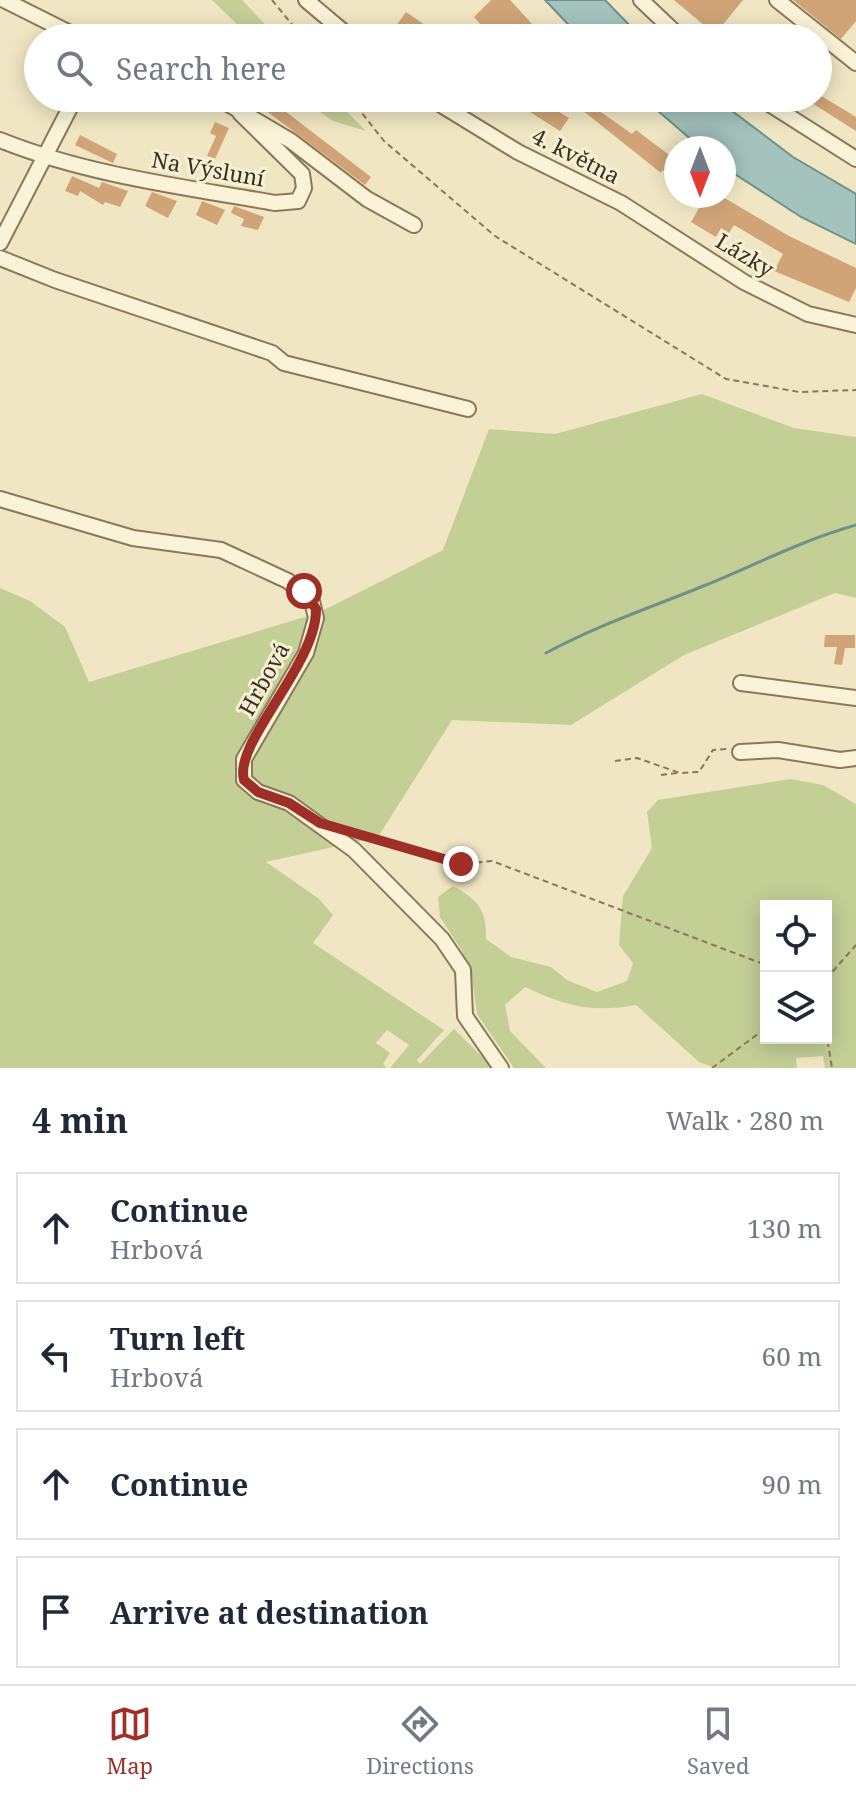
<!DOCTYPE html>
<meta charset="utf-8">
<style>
:root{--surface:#fff;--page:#f2f2f3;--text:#1f2937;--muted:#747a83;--line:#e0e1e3;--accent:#9d2f26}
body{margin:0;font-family:"Noto Serif",serif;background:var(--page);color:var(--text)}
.controls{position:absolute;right:24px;bottom:24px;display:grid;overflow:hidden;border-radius:0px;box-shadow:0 4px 20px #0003}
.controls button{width:72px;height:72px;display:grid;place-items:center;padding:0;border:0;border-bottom:2px solid var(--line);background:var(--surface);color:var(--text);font:40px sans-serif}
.compass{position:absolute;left:664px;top:136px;width:72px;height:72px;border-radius:50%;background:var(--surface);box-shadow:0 4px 20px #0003;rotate:180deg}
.stop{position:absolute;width:24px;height:24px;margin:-18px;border:6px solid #9d2f26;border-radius:50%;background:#fff}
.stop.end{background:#9d2f26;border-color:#fff;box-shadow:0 2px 8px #0008}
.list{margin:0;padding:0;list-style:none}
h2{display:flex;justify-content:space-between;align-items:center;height:104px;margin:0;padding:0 32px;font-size:34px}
h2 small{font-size:26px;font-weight:400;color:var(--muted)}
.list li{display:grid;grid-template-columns:52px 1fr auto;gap:24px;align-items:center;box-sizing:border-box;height:112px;margin:0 16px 16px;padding:0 16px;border:2px solid var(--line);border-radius:0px}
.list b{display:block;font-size:30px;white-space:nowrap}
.list p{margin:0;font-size:26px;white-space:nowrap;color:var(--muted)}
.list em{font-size:26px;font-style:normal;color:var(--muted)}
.icon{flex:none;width:44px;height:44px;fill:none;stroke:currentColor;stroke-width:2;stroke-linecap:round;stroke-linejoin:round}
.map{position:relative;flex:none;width:856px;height:1068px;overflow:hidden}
.search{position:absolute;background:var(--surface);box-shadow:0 4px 20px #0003;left:24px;right:24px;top:24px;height:88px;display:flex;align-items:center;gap:20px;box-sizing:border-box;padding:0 28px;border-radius:44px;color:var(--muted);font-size:30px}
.sheet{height:616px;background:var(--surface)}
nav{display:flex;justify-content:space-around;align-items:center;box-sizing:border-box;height:112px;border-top:2px solid var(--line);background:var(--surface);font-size:22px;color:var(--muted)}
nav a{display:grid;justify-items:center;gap:4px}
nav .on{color:var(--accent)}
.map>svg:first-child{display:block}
</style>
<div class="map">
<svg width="856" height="1068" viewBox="0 0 856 1068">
<rect width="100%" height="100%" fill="#f0e6c3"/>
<path fill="#c4cf96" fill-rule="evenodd" d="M212,0H242L278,38H251Z
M300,98H334L366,131L333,121Z
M702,394L794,428L856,437V598L835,593L684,655L571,725L452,720L378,837L266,862L318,898L333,915L313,943L444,1030L417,1060L420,1064L454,1029L494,1068H390L409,1045L387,1030L376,1043L390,1053L383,1064L387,1068H0V588L30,601L65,627L89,682L318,613L443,550L489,429L555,434Z
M791,779L823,785L856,804V1068H825L823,1056L796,1058L797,1068H715L699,1062L636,1005C590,1013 566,1006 525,987L505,1005L510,1031L546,1068H514L477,1014L472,978L462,951L440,917L438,897L453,886C478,900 487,910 486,939L511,957L551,967L567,980L597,992L627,981L633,963L619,945L623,896L652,848L647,812L658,800ZM766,906H826V1038H766Z"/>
<path fill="#a5c3bd" stroke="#6c928b" stroke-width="2" d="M545,0H605L642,38H581Z
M643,98H715L793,157L856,194V244L801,217L724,167V148H701Z"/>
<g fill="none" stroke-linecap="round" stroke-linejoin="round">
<path stroke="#6c928b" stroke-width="3" d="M546,653C598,625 652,607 706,585C757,564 803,540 856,525"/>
</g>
<path fill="#d0a477" d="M491,0H510L545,38H493L474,17Z
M674,0H743L712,38L700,34L706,27Z
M793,0H856V21L841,39Z
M406,12L444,38H407L394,29Z
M818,94L856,117V131L804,98H818Z
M249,98H268L371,177L365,185Z
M508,98H537L569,118L560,131Z
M567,98H607L598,110L632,134L636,130L676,160V179L662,170L661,173Z
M215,122L229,128L215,159L207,156L216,136L210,133Z
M80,135L117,154L113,163L75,145Z
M72,176L99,188L102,182L128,191L120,207L105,202L103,205L80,191L78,196L65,191Z
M152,192L177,201L168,218L145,206Z
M690,196H721L789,236L856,268V288L849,302L774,271L783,254L734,225L729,233L721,228L716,237L691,222L699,208Z
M202,201L225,210L217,225L196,215Z
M234,206L264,217L258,230L241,226L244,219L231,213Z
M825,635H855V648H845L842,665L834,664L837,647H824Z"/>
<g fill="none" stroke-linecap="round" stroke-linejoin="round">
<g stroke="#8b7859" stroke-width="18">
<path id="minor" d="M4,0L80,38
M306,0L351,38
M641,0L681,38
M777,0L856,63
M218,98L291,141L367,199L414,225
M430,98L518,152L621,203L744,282L808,314L856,325
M760,98L856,159
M0,140C87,175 184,187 275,203L298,201L304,188L302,174L240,113
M0,243L75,98
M0,258L55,280L272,353L284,363L468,409
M0,499L133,538L221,550L288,581L312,601L316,618L306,653L244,759V780L258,792L289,803L354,850L442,939L463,970L465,1016L501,1068
M741,683L856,698
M740,752L778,750L840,760L856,758"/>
</g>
<path stroke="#8b7859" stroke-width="2" stroke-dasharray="6 4" stroke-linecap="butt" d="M272,0L303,38
M350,98L384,141L495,236L726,379L799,392L856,390
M615,761L637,758L680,773L699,772L713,750L727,749
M661,775L678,773
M351,832L461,864L492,861L766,965
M826,979L856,945
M826,1031L832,1068
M712,1068L766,1028"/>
<use href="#minor" stroke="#faf3d7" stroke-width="14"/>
</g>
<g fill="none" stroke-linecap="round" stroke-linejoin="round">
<path stroke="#9d2f26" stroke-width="10" d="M304,591L316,609C317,664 233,743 244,780L258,792L289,803L320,823L461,864"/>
</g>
<g text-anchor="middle" stroke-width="6" stroke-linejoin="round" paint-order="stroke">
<g font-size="22" fill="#3b2e1e" stroke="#f7f0d3">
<text transform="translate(576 156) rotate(27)" y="8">4. května</text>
<text transform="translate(208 169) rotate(10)" y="8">Na Výsluní</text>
<text transform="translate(745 255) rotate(31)" y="8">Lázky</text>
<text transform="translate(264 679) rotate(-61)" y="8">Hrbová</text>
</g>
</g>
</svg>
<div class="controls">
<button><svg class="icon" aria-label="locate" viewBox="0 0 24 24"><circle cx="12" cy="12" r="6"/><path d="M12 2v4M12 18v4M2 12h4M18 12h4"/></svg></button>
<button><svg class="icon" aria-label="layers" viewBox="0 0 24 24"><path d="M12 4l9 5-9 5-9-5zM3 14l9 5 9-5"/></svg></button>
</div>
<svg class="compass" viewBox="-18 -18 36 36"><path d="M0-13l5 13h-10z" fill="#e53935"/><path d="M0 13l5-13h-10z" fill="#747a83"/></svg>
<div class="stop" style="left:304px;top:591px"></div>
<div class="stop end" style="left:461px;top:864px"></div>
<div class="search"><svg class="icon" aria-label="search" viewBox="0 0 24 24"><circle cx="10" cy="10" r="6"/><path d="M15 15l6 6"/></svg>Search here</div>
</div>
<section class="sheet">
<h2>4 min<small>Walk · 280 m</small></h2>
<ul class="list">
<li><svg class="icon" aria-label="ahead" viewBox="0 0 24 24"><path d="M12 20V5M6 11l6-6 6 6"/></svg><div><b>Continue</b><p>Hrbová</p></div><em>130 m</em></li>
<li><svg class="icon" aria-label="left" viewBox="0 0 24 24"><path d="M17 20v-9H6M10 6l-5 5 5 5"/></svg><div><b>Turn left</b><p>Hrbová</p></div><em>60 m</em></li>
<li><svg class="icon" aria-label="ahead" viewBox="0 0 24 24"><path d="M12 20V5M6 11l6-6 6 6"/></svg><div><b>Continue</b></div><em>90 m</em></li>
<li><svg class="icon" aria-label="arrive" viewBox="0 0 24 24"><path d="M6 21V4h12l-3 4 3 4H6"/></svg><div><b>Arrive at destination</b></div></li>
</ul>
</section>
<nav>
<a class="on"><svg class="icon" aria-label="map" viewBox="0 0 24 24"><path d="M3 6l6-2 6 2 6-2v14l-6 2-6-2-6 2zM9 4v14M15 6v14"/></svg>Map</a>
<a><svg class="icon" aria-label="directions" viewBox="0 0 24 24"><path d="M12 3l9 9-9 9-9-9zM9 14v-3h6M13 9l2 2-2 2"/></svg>Directions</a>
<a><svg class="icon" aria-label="saved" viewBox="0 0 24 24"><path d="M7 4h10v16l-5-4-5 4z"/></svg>Saved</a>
</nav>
